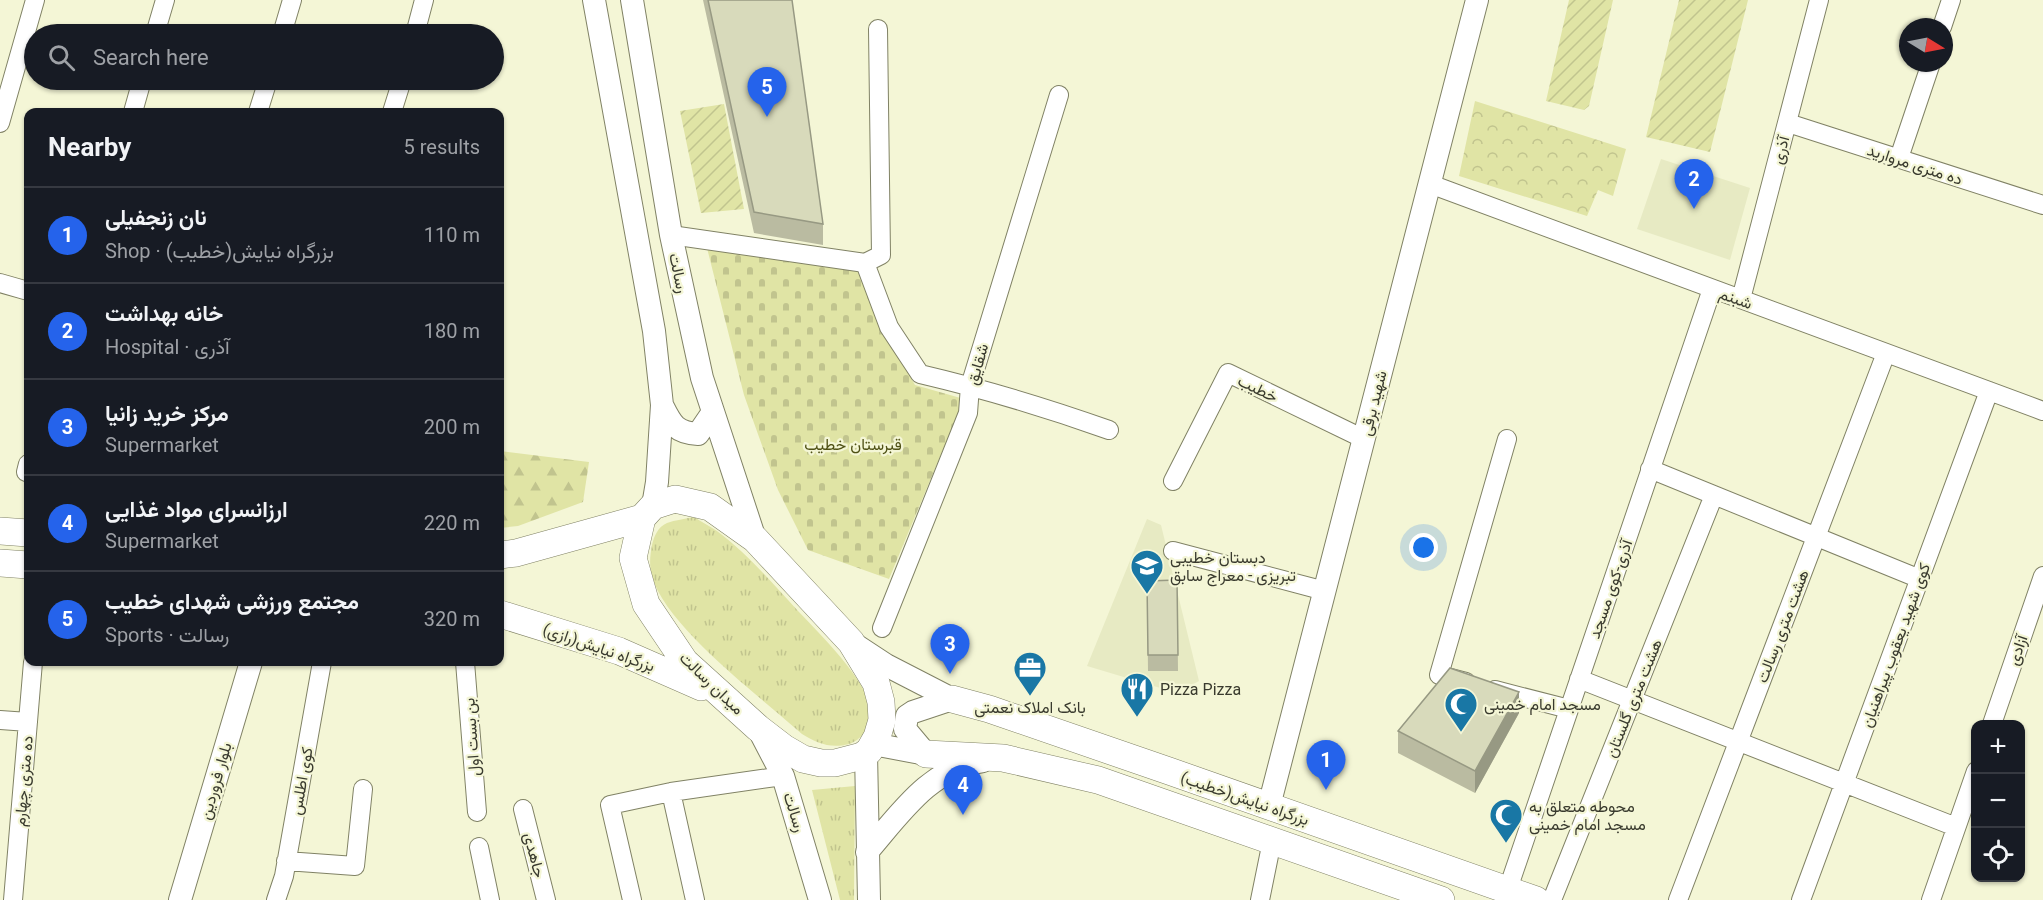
<!DOCTYPE html>
<meta charset="utf-8">
<style>
:root{--surface:#171b24;--page:#20242c;--text:#f1f3f6;--muted:#9ea1a6;--line:#363941;--accent:#2563eb}
body{margin:0;font-family:Roboto,Vazirmatn,sans-serif;background:var(--page);color:var(--text)}
.controls{position:absolute;right:18px;bottom:18px;display:grid;overflow:hidden;border-radius:12px;box-shadow:0 2px 4px #0004}
.controls button{width:54px;height:54px;display:grid;place-items:center;padding:0;border:0;border-bottom:2px solid var(--line);background:var(--surface);color:var(--text);font:30px sans-serif}
.compass{position:absolute;left:1899px;top:18px;width:54px;height:54px;border-radius:50%;background:var(--surface);box-shadow:0 2px 4px #0004;rotate:100deg}
.you{position:absolute;left:1424px;top:548px;width:21px;height:21px;margin:-15px;border:4px solid #fff;border-radius:50%;background:#1a73e8;box-shadow:0 0 0 9px #1a73e833}
.badge{display:grid;place-items:center;width:39px;height:39px;border-radius:50%;background:var(--accent);color:#fff;font-size:20px;font-weight:700}
.pin{position:absolute;translate:-50% -50px;filter:drop-shadow(0 2px 3px #0008)}
.pin::after{content:'';position:absolute;top:32px;width:21px;height:18px;background:inherit;clip-path:polygon(0 0,100% 0,50% 100%)}
.list{margin:0;padding:0;list-style:none}
h2{display:flex;justify-content:space-between;align-items:center;height:78px;margin:0;padding:0 24px;font-size:26px}
h2 small{font-size:20px;font-weight:400;color:var(--muted)}
.list li{display:grid;grid-template-columns:39px 1fr auto;gap:18px;align-items:center;box-sizing:border-box;height:96px;padding:0 24px;border-top:2px solid var(--line)}
.list b{display:block;font-size:22px;white-space:nowrap}
.list p{margin:0;font-size:20px;white-space:nowrap;color:var(--muted)}
.list em{font-size:20px;font-style:normal;color:var(--muted)}
.icon{flex:none;width:33px;height:33px;fill:none;stroke:currentColor;stroke-width:2;stroke-linecap:round;stroke-linejoin:round}
.map{position:relative;flex:none;width:2043px;height:900px;overflow:hidden}
.search{position:absolute;background:var(--surface);box-shadow:0 2px 4px #0004;left:24px;top:24px;width:480px;height:66px;display:flex;align-items:center;gap:15px;box-sizing:border-box;padding:0 21px;border-radius:33px;color:var(--muted);font-size:22px}
.panel{position:absolute;background:var(--surface);box-shadow:0 2px 4px #0004;left:24px;top:108px;width:480px;height:558px;border-radius:12px}
.map>svg:first-child{display:block}
</style>
<div class="map">
<svg width="2043" height="900" viewBox="0 0 2043 900">
<defs>
<pattern id="grass-tufts" width="24" height="20" patternUnits="userSpaceOnUse" patternTransform="scale(1.5)"><rect width="24" height="20" fill="#e0e4a5"/><path d="M3 7l-1-3M5 7V3M7 7l1-3M15 17l-1-3M17 17v-4M19 17l1-3" fill="none" stroke="#c1c48e"/></pattern>
<pattern id="forest-firs" width="22" height="20" patternUnits="userSpaceOnUse" patternTransform="scale(1.5)"><rect width="22" height="20" fill="#e0e4a5"/><path d="M5 1l3.5 6h-7zM16 11l3.5 6h-7z" fill="#c1c48e"/></pattern>
<pattern id="cemetery-stones" width="16" height="16" patternUnits="userSpaceOnUse" patternTransform="scale(1.5)"><rect width="16" height="16" fill="#e0e4a5"/><path d="M2 7V4a2 2 0 0 1 4 0v3zM10 15v-3a2 2 0 0 1 4 0v3z" fill="#c1c48e"/></pattern>
<pattern id="park-crowns" width="20" height="18" patternUnits="userSpaceOnUse" patternTransform="scale(1.5)"><rect width="20" height="18" fill="#e0e4a5"/><path d="M2 6a3 3 0 1 1 6 0M12 15a3 3 0 1 1 6 0" fill="none" stroke="#c1c48e"/></pattern>
<pattern id="garden-furrows" width="10" height="10" patternUnits="userSpaceOnUse" patternTransform="scale(1.5)"><rect width="10" height="10" fill="#e0e4a5"/><path d="M-1 1l2-2M0 10L10 0M9 11l2-2" fill="none" stroke="#c1c48e"/></pattern>
</defs>
<rect width="100%" height="100%" fill="#f4f6d6"/>
<path fill="#e7eac3" d="M1661,159L1750,188L1730,260L1637,229Z
M1147,519L1161,525L1199,681L1177,693L1087,666Z"/>
<path fill="url(#grass-tufts)" d="M694,517C701,522 710,526 717,531C748,554 772,583 798,611C820,634 865,678 871,709C874,724 862,740 849,744C830,749 817,743 802,734C762,698 665,626 652,576C649,566 650,555 652,545C654,536 658,527 667,523C675,520 685,519 694,517Z
M855,786L854,900H840L812,790Z"/>
<path fill="url(#forest-firs)" d="M500,451L589,462L583,502L518,526L500,528Z"/>
<path fill="url(#cemetery-stones)" d="M706,244L861,270L884,331L915,385L964,399L889,579L808,550L778,490L744,395Z"/>
<path fill="url(#park-crowns)" d="M1475,101L1626,149L1613,196L1598,190L1587,216L1459,176Z"/>
<path fill="url(#garden-furrows)" d="M1569,0H1613L1589,106L1584,110L1546,101Z
M1679,0H1748L1710,152L1646,137Z
M724,104L744,209L701,213L680,111Z"/>
<g fill="none" stroke-linecap="round" stroke-linejoin="round">
<g stroke="#808265" stroke-width="20">
<path id="minor" d="M1942,27L1951,0
M155,34L165,0
M282,34L292,0
M415,34L424,0
M133,112L142,80
M258,112L268,80
M392,112L402,80
M0,123L35,0
M1788,123L2043,205
M1899,158L1931,63
M1430,184L2043,411
M671,235L865,263L889,327L920,374C984,389 1047,408 1109,430
M865,263L881,255L878,29
M0,283L28,291
M1741,299L1819,0
M1650,469L1920,579
M26,472L28,464
M1173,481L1228,373L1364,439
M1173,551L1325,591
M882,628L968,413L970,386L1059,95
M465,662L477,812
M1579,679L1956,827
M1466,682L1439,675L1507,439
M1495,690L1569,709
M0,720L28,722
M1992,724L2043,576
M523,809L546,900
M479,847L490,900
M286,861L355,866L363,789
M1508,889L1712,289
M13,900L33,662
M276,900L284,876L322,662
M632,900L610,805L671,792
M695,900L671,792L783,776
M1260,900L1272,841
M1552,900L1714,495
M1678,900L1886,353
M1801,900L1989,391
M1931,900L1976,771"/>
</g>
<g stroke="#808265" stroke-width="24">
<path id="major" d="M594,0L654,331L662,405L657,482L653,506
M632,0L671,235L702,378L755,539
M662,405C671,423 675,433 698,434L713,412
M851,642L886,665L952,699
M760,732L783,776L820,900
M873,744L926,754
M866,753L869,900
M926,754L905,729L907,716L913,712L952,699
M1269,806L1477,0
M867,852C900,814 930,768 983,761
M180,900L251,662"/>
</g>
<g stroke="#808265" stroke-width="28">
<path id="highway" d="M675,499L710,507L755,539L851,642L876,683L881,702L882,720L877,737L869,751L862,756L835,763H821L803,759L784,748L758,728L685,662L646,604L633,558L642,518L653,506Z
M0,531L28,533
M500,555L516,553L642,518
M0,563L28,565
M500,614L619,651L701,687
M952,699L989,709L1169,771L1536,900
M926,754L1003,758L1098,780L1441,900"/>
</g>
<use href="#minor" stroke="#fff" stroke-width="18"/>
<use href="#major" stroke="#fff" stroke-width="22"/>
<use href="#highway" stroke="#fff" stroke-width="27"/>
</g>
<path fill="#babba1" d="M703,0H792L823,224V245L754,233Z
M1177,580L1178,671H1148L1147,581Z
M1519,713L1475,793L1398,753V731Z"/>
<path fill="#979983" d="M1519,692V713L1475,793V771Z"/>
<path fill="#d8dabb" stroke="#979983" stroke-width="1.5" d="M708,0H792L823,224L754,212Z
M1177,580L1178,655H1148L1147,581Z
M1450,668L1519,692L1475,771L1398,731Z"/>
<defs>
<g id="school-pin" transform="scale(1.725)"><path d="M0 17L-7.5 6A9.5 9.5 0 1 1 7.5 6Z" fill="#1977a5" stroke="#f4f6d6"/><path d="M0-5L7-2L0 1L-7-2ZM-4 1L0 2.5L4 1V4Q0 6-4 4Z" fill="#fff"/></g>
<g id="office-pin" transform="scale(1.725)"><path d="M0 17L-7.5 6A9.5 9.5 0 1 1 7.5 6Z" fill="#1977a5" stroke="#f4f6d6"/><path d="M-6-3h4V-5.5h4V-3h4V5H-6ZM-1-4.5V-3h2v-1.5ZM-6 0V1H6V0Z" fill="#fff"/></g>
<g id="restaurant-pin" transform="scale(1.725)"><path d="M0 17L-7.5 6A9.5 9.5 0 1 1 7.5 6Z" fill="#1977a5" stroke="#f4f6d6"/><path d="M-5-6h1v4h1v-4h1v4h1v-4h1v5L-1.5 .5V6h-2V.5L-5-1ZM5-6V6H3V1.5H1.5Q1.5-4 5-6Z" fill="#fff"/></g>
<g id="mosque-pin" transform="scale(1.725)"><path d="M0 17L-7.5 6A9.5 9.5 0 1 1 7.5 6Z" fill="#1977a5" stroke="#f4f6d6"/><path d="M3.5-4.9A6 6 0 1 0 3.5 4.9A5 5 0 1 1 3.5-4.9Z" fill="#fff"/></g>
</defs>
<g fill-rule="evenodd">
<use href="#school-pin" x="1147" y="566"/>
<use href="#office-pin" x="1030" y="668"/>
<use href="#restaurant-pin" x="1137" y="689"/>
<use href="#mosque-pin" x="1461" y="704"/>
<use href="#mosque-pin" x="1506" y="815"/>
</g>
<g text-anchor="middle" stroke-width="4.5" stroke-linejoin="round" paint-order="stroke">
<g font-size="16" fill="#393a2e" stroke="#f4f6d6">
<text transform="translate(1780 150) rotate(-75)" y="6">آذری</text>
<text transform="translate(1915 164) rotate(18)" y="6">ده متری مروارید</text>
<text transform="translate(679 273) rotate(78)" y="6">رسالت</text>
<text transform="translate(1736 298) rotate(20)" y="6">شبنم</text>
<text transform="translate(977 364) rotate(-74)" y="6">شقایق</text>
<text transform="translate(1258 388) rotate(26)" y="6">خطیب</text>
<text transform="translate(1373 403) rotate(-76)" y="6">شهید برقی</text>
<text transform="translate(1610 589) rotate(-71)" y="6">آذری-کوی مسجد</text>
<text transform="translate(1782 626) rotate(-69)" y="6">هشت متری رسالت</text>
<text transform="translate(1895 645) rotate(-70)" y="6">کوی شهید یعقوب پیراهنیان</text>
<text transform="translate(599 647) rotate(19)" y="6">بزرگراه نیایش(رازی)</text>
<text transform="translate(2017 650) rotate(-71)" y="6">آزادی</text>
<text transform="translate(712 683) rotate(44)" y="6">میدان رسالت</text>
<text transform="translate(1633 698) rotate(-68)" y="6">هشت متری گلستان</text>
<text transform="translate(471 737) rotate(-94)" y="6">بن بست اول</text>
<text transform="translate(23 781) rotate(-85)" y="6">ده متری چهارم</text>
<text transform="translate(215 781) rotate(-74)" y="6">بلوار فروردین</text>
<text transform="translate(301 781) rotate(-80)" y="6">کوی اطلس</text>
<text transform="translate(1245 798) rotate(19)" y="6">بزرگراه نیایش(خطیب)</text>
<text transform="translate(795 812) rotate(73)" y="6">رسالت</text>
<text transform="translate(535 855) rotate(76)" y="6">جاهدی</text>
</g>
<g font-size="16" fill="#4f5115" stroke="#f4f6d6">
<text x="853" y="450">قبرستان خطیب</text>
</g>
<g font-size="16" fill="#393a2e" stroke="#f4f6d6" text-anchor="start">
<text x="1170" y="563">دبستان خطیبی<tspan x="1170" dy="18">تبریزی - معراج سابق</tspan></text>
<text x="1160" y="695">Pizza Pizza</text>
<text x="1484" y="710">مسجد امام خمینی</text>
<text x="1030" y="713" text-anchor="middle">بانک املاک نعمتی</text>
<text x="1529" y="812">محوطه متعلق به<tspan x="1529" dy="18">مسجد امام خمینی</tspan></text>
</g>
</g>
</svg>
<div class="controls">
<button>+</button>
<button>−</button>
<button><svg class="icon" aria-label="locate" viewBox="0 0 24 24"><circle cx="12" cy="12" r="6"/><path d="M12 2v4M12 18v4M2 12h4M18 12h4"/></svg></button>
</div>
<svg class="compass" viewBox="-18 -18 36 36"><path d="M0-13l5 13h-10z" fill="#e53935"/><path d="M0 13l5-13h-10z" fill="#9ea1a6"/></svg>
<div class="you"></div>
<div class="pin badge" style="left:1326px;top:790px">1</div>
<div class="pin badge" style="left:1694px;top:209px">2</div>
<div class="pin badge" style="left:950px;top:674px">3</div>
<div class="pin badge" style="left:963px;top:815px">4</div>
<div class="pin badge" style="left:767px;top:117px">5</div>
<div class="search"><svg class="icon" aria-label="search" viewBox="0 0 24 24"><circle cx="10" cy="10" r="6"/><path d="M15 15l6 6"/></svg>Search here</div>
<section class="panel">
<h2>Nearby<small>5 results</small></h2>
<ul class="list">
<li><span class="badge">1</span><div><b>نان زنجفیلی</b><p>Shop · بزرگراه نیایش(خطیب)</p></div><em>110 m</em></li>
<li><span class="badge">2</span><div><b>خانه بهداشت</b><p>Hospital · آذری</p></div><em>180 m</em></li>
<li><span class="badge">3</span><div><b>مرکز خرید زانیا</b><p>Supermarket</p></div><em>200 m</em></li>
<li><span class="badge">4</span><div><b>ارزانسرای مواد غذایی</b><p>Supermarket</p></div><em>220 m</em></li>
<li><span class="badge">5</span><div><b>مجتمع ورزشی شهدای خطیب</b><p>Sports · رسالت</p></div><em>320 m</em></li>
</ul>
</section>
</div>
